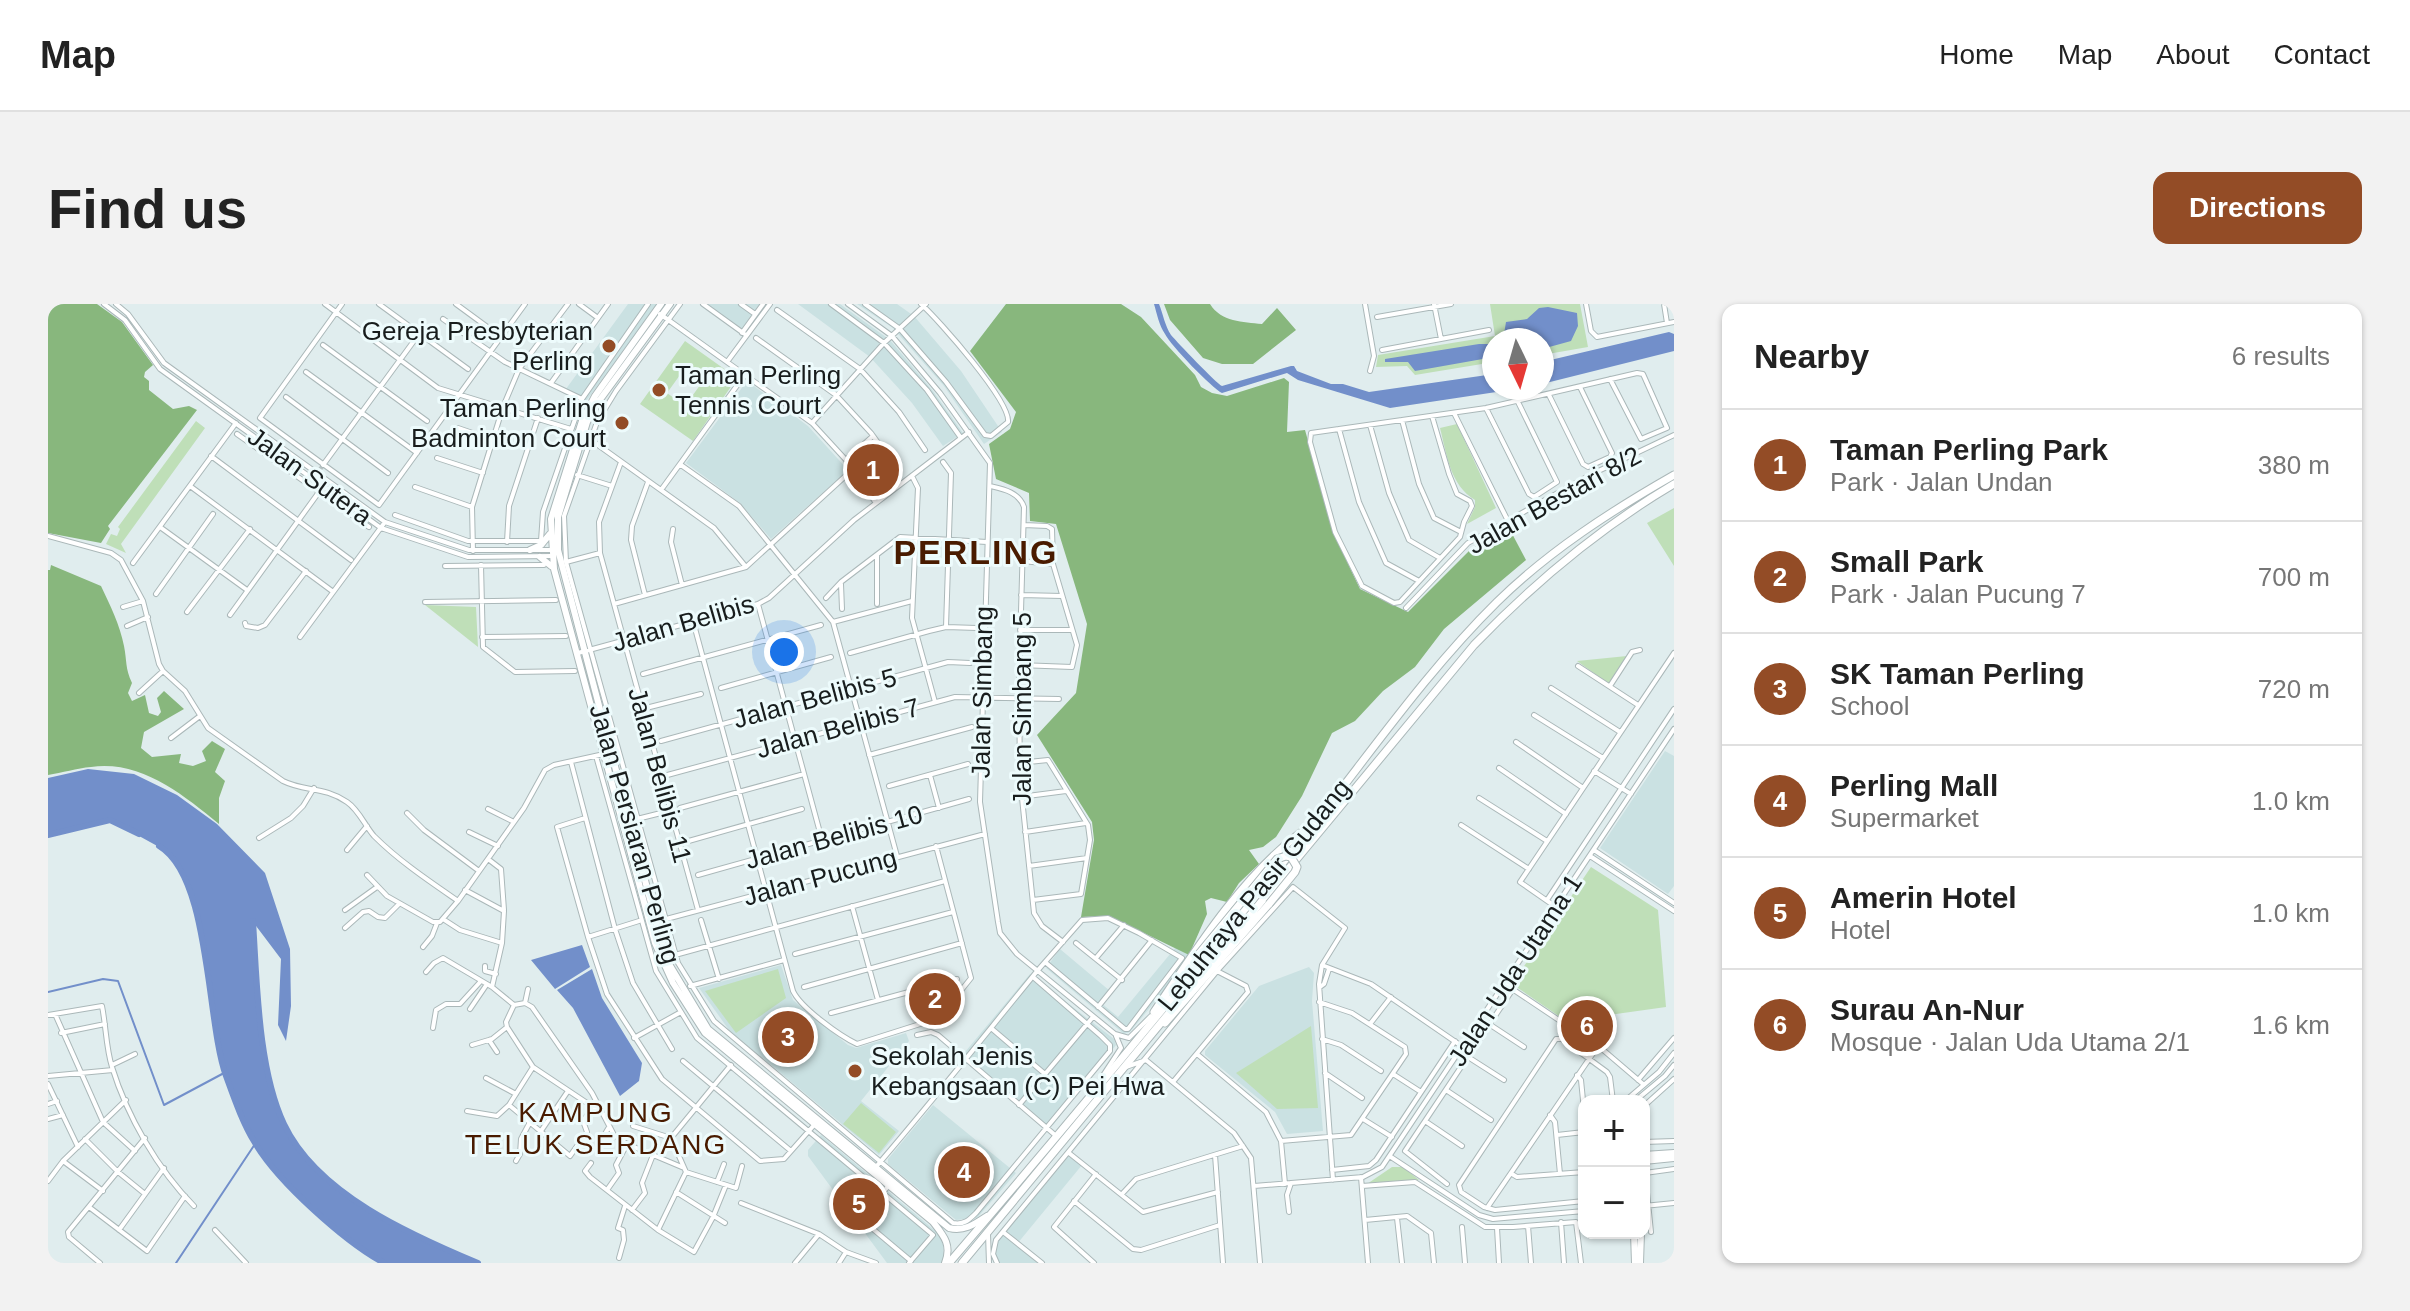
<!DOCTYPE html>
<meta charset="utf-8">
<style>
:root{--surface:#fff;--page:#f2f2f2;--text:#222;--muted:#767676;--line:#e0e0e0;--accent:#934c26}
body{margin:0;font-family:Helvetica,sans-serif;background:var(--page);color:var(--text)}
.controls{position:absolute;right:24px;bottom:24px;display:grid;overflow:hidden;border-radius:16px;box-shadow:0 2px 6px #0004}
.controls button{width:72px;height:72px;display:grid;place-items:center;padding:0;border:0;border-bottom:2px solid var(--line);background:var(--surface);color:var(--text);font:40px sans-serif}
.compass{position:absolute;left:1434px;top:24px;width:72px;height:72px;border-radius:50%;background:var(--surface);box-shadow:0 2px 6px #0004;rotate:175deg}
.you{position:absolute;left:736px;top:348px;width:28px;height:28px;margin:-20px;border:6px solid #fff;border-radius:50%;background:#1a73e8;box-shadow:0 0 0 12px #1a73e833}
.badge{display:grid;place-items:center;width:52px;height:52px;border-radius:50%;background:var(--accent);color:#fff;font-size:26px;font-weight:700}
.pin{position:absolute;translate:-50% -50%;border:4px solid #fff;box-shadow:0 2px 8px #0006}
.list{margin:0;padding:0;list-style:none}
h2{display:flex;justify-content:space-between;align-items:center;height:104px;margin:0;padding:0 32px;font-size:34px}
h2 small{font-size:26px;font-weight:400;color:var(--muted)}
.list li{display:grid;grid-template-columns:52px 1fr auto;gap:24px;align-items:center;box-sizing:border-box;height:112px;padding:0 32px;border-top:2px solid var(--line)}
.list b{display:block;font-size:30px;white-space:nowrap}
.list p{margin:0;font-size:26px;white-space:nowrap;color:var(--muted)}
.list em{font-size:26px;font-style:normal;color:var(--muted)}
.map{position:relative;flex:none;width:1626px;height:959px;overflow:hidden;border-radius:16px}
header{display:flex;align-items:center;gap:48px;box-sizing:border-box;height:112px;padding:0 40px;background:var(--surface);border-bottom:2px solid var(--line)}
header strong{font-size:38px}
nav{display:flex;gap:44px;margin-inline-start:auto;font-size:28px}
.intro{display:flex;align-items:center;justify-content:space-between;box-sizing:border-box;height:192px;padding:0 48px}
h1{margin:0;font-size:56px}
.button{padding:20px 36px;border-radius:16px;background:var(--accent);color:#fff;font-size:28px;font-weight:700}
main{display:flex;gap:48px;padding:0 48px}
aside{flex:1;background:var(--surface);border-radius:16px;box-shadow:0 2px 6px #0004}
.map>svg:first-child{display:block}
</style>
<header>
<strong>Map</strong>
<nav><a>Home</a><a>Map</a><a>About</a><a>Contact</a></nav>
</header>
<div class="intro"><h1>Find us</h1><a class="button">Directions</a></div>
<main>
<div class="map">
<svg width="1626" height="959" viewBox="0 0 1626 959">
<rect width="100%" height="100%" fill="#e0edee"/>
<path fill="#cae1e2" d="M580,0H609L536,100L515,89Z
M653,0H718L696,31Z
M750,0H792L842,36L885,87L915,129L895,142L864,99L822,53Z
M809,0H849L866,12L913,67L954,128L936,140L896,82L845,24Z
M699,77L760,122L800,166L723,235L692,199L638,159Z
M1617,447L1626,452V582L1620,590L1552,544Z
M1127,644L1141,651L1114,689L1082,728L1076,730L998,664L1012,645L1062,687L1052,698L1070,713Z
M733,661L745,696L800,741L808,744L858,729L861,737L813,797L851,827L831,851L681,726L651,684Z
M1261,663L1266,669L1264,697L1275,827L1239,830L1227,808L1157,751V747L1211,682Z
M982,670L1066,735L1068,741L1005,821L994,822L912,754Z
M885,801L968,869L929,914L908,916L840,860V855Z
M773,831L891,930L895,940L896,955L893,959H839L760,852V846Z
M1019,849L1034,861L969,940L991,959H947L944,954L946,936Z"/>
<path fill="#bfdfb8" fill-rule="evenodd" d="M1442,0H1532L1540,43L1494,51V36H1446V58L1367,71L1359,62L1328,63L1330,51L1447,32Z
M637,37L689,74L645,137L592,100ZM637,64L655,77L637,102L619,89Z
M148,117L157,124L73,240L78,249L58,240L63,230L69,232L72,225L70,223Z
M1409,120L1448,204L1419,220L1427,203V196C1402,181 1399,151 1392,124Z
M823,135L849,176L828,193L799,156Z
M1626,204V262L1599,219Z
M377,301L428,303L430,343Z
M1579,352L1561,380L1529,357Z
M1543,563L1610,606L1618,703L1518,717L1464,680Z
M730,665L738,694L688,729L657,687Z
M1263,722L1270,804L1229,805L1188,769Z
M813,799L848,828L831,849L795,820Z
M1344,863H1355L1371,876L1319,880Z"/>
<path fill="#88b77d" d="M0,0H49L74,18L105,61L97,68L96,73L101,77V86L125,105L141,102L149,106L60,222L62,225L53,239L0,229Z
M958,0H1073L1093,13L1147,71L1153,83L1164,89L1179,92L1236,74L1241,78L1239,128L1257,126L1286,230L1312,285L1360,308L1424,244L1461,224L1478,256L1396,325L1367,363L1335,387L1307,417L1284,429L1254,492L1228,533L1215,543L1201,546L1211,560L1191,579L1179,598L1163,594L1157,597L1159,610L1141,651L1061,612L1033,613L1046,536L1044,518L989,431L1028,389L1039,320L1008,220L982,217L981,189L948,175L941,140L962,125L968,108L922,47Z
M1116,0H1162C1173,18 1195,18 1214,20L1229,4L1248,26L1205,60H1174L1155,54L1122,16Z
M3,261L53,282C62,301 72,321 76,342C79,357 77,364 84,379L80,389L84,397L97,391L101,409L110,412L113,408L109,394L116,387L136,405L96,428L93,444L104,453L133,450L131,459L145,462L158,457L154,447L164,437L177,445L167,468L177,477L171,494V520C134,490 93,456 43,463C29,464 14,469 0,471V266H2Z"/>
<path fill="#728fca" d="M1106,0H1111C1115,10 1117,22 1123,31C1129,38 1169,80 1174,82L1243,62H1246L1249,67L1283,80H1295L1321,88L1446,70V84H1475L1342,104L1250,76L1239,69L1174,89C1164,84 1123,42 1117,30C1111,21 1109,10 1106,0Z
M1500,3L1529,9L1530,22L1523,37L1494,45V36H1455L1458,18L1479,15L1491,4Z
M1621,28L1626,30V47L1494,80V58Z
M1431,40H1446V53L1367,67L1360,58H1337V55Z
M40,465L86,470L129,491L169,520L217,569L242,645L243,702L238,737L230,721L233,655L205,618C208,684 210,756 235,818C239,827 246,835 252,844C294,903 365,932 430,959H336L313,947L249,890L207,840L177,770L158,658L144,591L122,549L62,516L0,531V474Z
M534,641L542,663L507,685L483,656Z
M544,665L554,694L594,759L591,777L572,792L525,704L509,686Z"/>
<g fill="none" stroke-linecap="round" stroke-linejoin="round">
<path stroke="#728fca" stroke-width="2" d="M0,688L55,675L70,677L116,801L176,769
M128,959L207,840"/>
<path stroke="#728fca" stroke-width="6" d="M0,531L62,516L91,530
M111,542C163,573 158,717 178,772C186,794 195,820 207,839C230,878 297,938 336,959
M205,617C209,678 210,765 236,820C269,890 363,931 430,959"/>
<path stroke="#b8c3c4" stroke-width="4" stroke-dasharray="4 2" stroke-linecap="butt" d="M272,165L274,163"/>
<g stroke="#abb8b9" stroke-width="6">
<path id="minor" d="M56,0L77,16L112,65L333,224L420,253L504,252
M68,0L80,10L116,59L337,218L421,246H505
M277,0L390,84L523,125
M294,0L212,114L331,201L477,0
M331,0L420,65
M408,0L453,33
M531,0L550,14
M632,0L568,87L549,118L516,212L518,258L630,659L666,717L905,919C916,921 921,916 928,909L1062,747V741L1053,732L985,673
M655,0L698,31
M693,0L707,10
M783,0L836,39L879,86L913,134
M800,0L844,32L892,89L942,159L932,498L950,618L952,629L969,650L1067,730L1081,734L1103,712
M817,0L852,25L898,78L937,131L943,132L960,118C963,98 891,16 873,0
M1317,0L1326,52L1322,67
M1386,0L1393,35
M1538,0L1543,27L1549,33L1626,18
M1616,0L1619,19
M729,6L812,65L851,108L877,146
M612,10L764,119L798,156L828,199
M1329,13L1403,0
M395,15L457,58L534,95
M694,29L715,0
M708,34L788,91L823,129L850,167
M275,41L379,117
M1334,46L1441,26
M679,58L722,0
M258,68L369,149
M503,79L560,0
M1501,91L1535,160L1540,163L1562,153L1564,149L1532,83
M238,93L340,169
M1438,104L1481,190L1486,193L1509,178L1470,98
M1406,109L1460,217
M1384,112L1401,170L1409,190L1422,197L1424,202L1416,218L1412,233L1352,298L1346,299L1314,282L1287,228L1262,138L1263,129L1438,104L1589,69L1595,70L1619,124L1593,135L1562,75
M1354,116L1371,180L1386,214L1413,228
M764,119L836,39L878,0
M1322,121L1341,189L1361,236L1392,254
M410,124L445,136
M1291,125L1311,198L1338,259L1371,277
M189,130L321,223
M543,136L666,224L698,263
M163,152L303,256
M389,154L435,169
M798,156L825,132
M573,158L551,218L552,249L650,606
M895,158L903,169L898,323
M275,161L371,30
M633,161L691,202L785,318L849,552
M529,171L564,182
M864,172L870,184L864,314L887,398
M142,182L284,287
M942,182C955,185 971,188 976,203L971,377L972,475L986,609L994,622L1015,638
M367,183L424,203
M613,186L696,72
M347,211L420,237H493L495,208L534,95L600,0
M112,223L199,286
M625,225L623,238L634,281
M0,232L63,249L73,256L95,297L111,360L115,367L137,387L160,424L235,477C257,488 276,482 299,498C311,506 317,522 326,532C351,557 381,577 410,597
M459,238L461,202L490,114
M425,247L424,203L455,103L471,65L520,0
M829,251V300
M974,257L1005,260
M518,258L552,249
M85,259L188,119
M433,261L435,343L467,368L527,367
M397,262L496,261
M793,280L794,305
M108,290L165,210
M597,291L583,236L584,222L600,178
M973,291L1014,292
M778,294L793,278L852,233L939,238
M377,298L508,296
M566,300L698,263L804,166
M710,300L774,536
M75,303L95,297
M1358,304L1420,239L1542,171L1626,131
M139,308L202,225
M182,311L271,188
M645,317L745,687C753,704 792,732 809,740L891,714L923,674L888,542
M785,318L864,297
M197,319L198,322L210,324L217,321L258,267
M79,322L100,313
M972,326H1024
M252,333L337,218
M434,333L518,332
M530,349L710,300L721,294L806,216L921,128
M802,349L881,327L898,323L929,324
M971,361L1024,363L1029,341L1005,260L1004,225L999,222L976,221
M1530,362L1590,401
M595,370L773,321
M1562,382L1584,348L1592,346
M673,384L783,353
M1503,384L1572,428
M91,389L115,367
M594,405L653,390
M1486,411L1555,454
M123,434L152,412
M613,437L900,358L922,359
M1468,438L1535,484
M821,451L924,423
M548,452L608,667L649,734L885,931L861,959
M523,458L567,625L585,679L624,745
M971,459L1000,456L1040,521L1042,536L1033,590L985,596
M1451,464L1518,510
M1546,467L1583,490
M882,471L891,504
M612,473L907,393L1011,395
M841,482L920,460
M972,493L1018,487
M1431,494L1499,537
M632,504L756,470
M440,505L466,518
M359,509L376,526L431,567
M537,514L509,523L540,633L559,690L614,775L712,857L736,855L767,820
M589,515L621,507
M1413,521L1481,565
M421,528L450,542
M977,528L1038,519
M211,534L243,514L255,502L266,484
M630,540L754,505
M299,546L319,522
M1546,546L1626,599
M1542,552L1626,607
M440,555L453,565L456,606
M981,562L1039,554
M319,571L339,592L385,618H392L410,597L476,504L497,466L506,461L556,450L561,441
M650,571L921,495
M417,586L456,607L454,639L444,683L466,701L458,718L459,723L485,763L557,811
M1499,596L1626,405
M804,602L830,696
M1508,603L1472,578L1626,349
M297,606L329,583
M395,615L412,626L454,639
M653,616L671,675
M607,618L937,530
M297,624L315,608L321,607L330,613L337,614L351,600
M540,633L591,617
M1028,639L1074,676
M375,643L384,632L389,619
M747,650L905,608
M627,651L897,577
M1048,654L1076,621
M1274,661L1323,680L1415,743
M437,662V667L448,670
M378,668L386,659L395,654L444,683
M1457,680L1554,745L1595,780
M642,682L736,656
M756,683L914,639
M1272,683L1276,680L1281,665
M477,699L480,685
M466,701L477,699L484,703L544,789L566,831L579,840L636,864
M1050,703L1104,636
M422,705L439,680
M783,709L909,675
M7,710L55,818L87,847
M0,711L54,702C58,722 58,744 64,763C79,812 110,866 146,902
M1322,720L1343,693
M1441,720L1476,743
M385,724L388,706L398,700H412L433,677
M943,724L997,770
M13,729L57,720
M869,731L883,728L890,731L1007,831
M586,734L633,708
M1274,735L1293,741L1333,767
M441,736L449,748
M424,741L444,735L459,723
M1149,750L1218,808L1233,837L1237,880
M1420,753L1456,776
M1098,756L1186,829L1203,854L1212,959
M635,757L743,847
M64,761L87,750
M1078,763L1098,756
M1277,769L1314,794
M1345,770L1373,788
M1529,771L1533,776L1536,806
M0,772L65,766
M1054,773L1073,744L1068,732
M438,774L468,790
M1590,776L1626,734
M1125,778L1200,688L1198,682L1169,667
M0,780L30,843
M1398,786L1443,816
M1577,797L1611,768L1626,749
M1587,797L1617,772L1626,761
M0,800L9,797
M461,801L522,852L539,828L535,817L545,803
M971,801L1045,713
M1596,802L1626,775
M419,807L449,812L461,801L485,763
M1502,811L1507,818L1512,870
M0,815L15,811
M1315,815L1344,833
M1377,817L1414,842
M585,822L623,834
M493,827L520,787
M1509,831L1536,828
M623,834L683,761
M37,835L70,868L97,890
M1233,837L1303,831L1358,750L1357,743L1304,709L1271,698
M1596,838L1626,837
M551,840L561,823
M1021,849L1095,908L1170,888
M1167,851L1175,959
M1343,853L1431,911L1445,915L1536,907
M15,857L55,887
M468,857L472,850L473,835L482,818
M543,859L537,867L542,873L610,926L646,948L665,913L678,881
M827,864C883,799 936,732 990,666L1034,616L1060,614L1091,629L1134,654L1080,725H1077L997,658
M1284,866L1321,862L1328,856L1407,737
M638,868L688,884L694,862
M1464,870L1469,873L1536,868
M1313,873L1320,959
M0,877L15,857L78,796
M669,878L676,860
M1399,880L1357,847L1465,685
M841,881L813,915L863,957
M1206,882L1315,873L1334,863L1626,425
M1314,882L1367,878L1437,923H1465L1528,918L1533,959
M559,886L571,869L568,861L579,840
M628,888L677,919
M1074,890L1088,875L1195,842
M1026,897L1085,945L1093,946L1172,921
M1536,897L1447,906L1436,903L1413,888L1411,881L1508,735H1514L1559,768L1562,773L1565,797
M693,899L771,930L798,948L828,959
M1596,902L1626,899
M41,903L99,947L137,892
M1439,904L1550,742
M584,906L597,889L594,879L605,851
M1241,908L1239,891L1243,879
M1349,914L1354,959
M1317,916L1359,912L1383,929L1386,959
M1513,918L1516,959
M1480,922L1483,959
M1414,923L1417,959
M1449,924L1451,959
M71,926L116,864
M167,926L198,959
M610,926L638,868L623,834
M955,928L994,959
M1603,928L1597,869L1626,865
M940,930L941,959
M571,954L576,936L575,926L570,924L577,902
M52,959L21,933L20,928L97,834
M747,959L771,930
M791,959L798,948
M949,959L945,950L948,936L1169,667L1245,583L1297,624L1274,661L1271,680L1285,876
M1046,959L1006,923L1048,870"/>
</g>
<g stroke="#abb8b9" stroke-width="8">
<path id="major" d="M613,0L547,92L534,117L503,215L506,265L607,639L625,679L657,729L885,918C896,932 904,941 897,959
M622,0L551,97L539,118L510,213V246L608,618L621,660L660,725L901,924C916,928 927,920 939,912
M482,246L493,241L502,230
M492,253L503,262
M1596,851L1626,849
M1596,857L1626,854
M1586,929L1587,959
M1592,959L1593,929"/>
</g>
<g stroke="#abb8b9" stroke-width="9">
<path id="highway" d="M1132,675L1150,651
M1106,708C1147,647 1193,574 1252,529L1259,527
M1117,719L1221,600
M901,959C1018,823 1132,685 1246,545C1313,463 1373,373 1449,298C1501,247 1563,207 1626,171
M914,959L1426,341C1485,280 1553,223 1626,180"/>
</g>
<use href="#minor" stroke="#fff" stroke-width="4"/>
<use href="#major" stroke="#fff" stroke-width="6"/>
<use href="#highway" stroke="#fff" stroke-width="7"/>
<g stroke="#abb8b9" stroke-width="9" stroke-linecap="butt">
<path id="highway-bridge" d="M1150,651L1229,555L1238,552L1243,553L1249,563L1247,568L1221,600"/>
</g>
<use href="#highway-bridge" stroke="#fff" stroke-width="7"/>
</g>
<g fill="#934c26" stroke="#edfbfc" stroke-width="3">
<circle cx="561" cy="42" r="8"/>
<circle cx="611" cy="86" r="8"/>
<circle cx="574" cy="119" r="8"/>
<circle cx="807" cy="767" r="8"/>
</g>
<g text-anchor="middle" stroke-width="6" stroke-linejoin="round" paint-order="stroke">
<g font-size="26" fill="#181d1d" stroke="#edfbfc" text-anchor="end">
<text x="545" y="36">Gereja Presbyterian<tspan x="545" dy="30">Perling</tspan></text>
<text x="627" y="80" text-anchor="start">Taman Perling<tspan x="627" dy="30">Tennis Court</tspan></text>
<text x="558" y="113">Taman Perling<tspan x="558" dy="30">Badminton Court</tspan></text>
<text x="823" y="761" text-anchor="start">Sekolah Jenis<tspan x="823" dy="30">Kebangsaan (C) Pei Hwa</tspan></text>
</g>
<g font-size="26" fill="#181d1d" stroke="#edfbfc">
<text transform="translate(262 172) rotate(36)" y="9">Jalan Sutera</text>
<text transform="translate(1506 196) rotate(-29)" y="9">Jalan Bestari 8/2</text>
<text transform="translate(635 319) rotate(-16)" y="9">Jalan Belibis</text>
<text transform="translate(934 388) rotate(-89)" y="9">Jalan Simbang</text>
<text transform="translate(767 394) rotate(-15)" y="9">Jalan Belibis 5</text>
<text transform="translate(974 405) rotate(-90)" y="9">Jalan Simbang 5</text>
<text transform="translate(790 424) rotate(-15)" y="9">Jalan Belibis 7</text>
<text transform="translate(612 471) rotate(75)" y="9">Jalan Belibis 11</text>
<text transform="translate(587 530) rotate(74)" y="9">Jalan Persiaran Perling</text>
<text transform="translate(786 533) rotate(-15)" y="9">Jalan Belibis 10</text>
<text transform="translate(772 573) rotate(-15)" y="9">Jalan Pucung</text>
<text transform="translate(1206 591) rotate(-51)" y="9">Lebuhraya Pasir Gudang</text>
<text transform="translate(1467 666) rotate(-57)" y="9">Jalan Uda Utama 1</text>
</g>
<g font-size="28" letter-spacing="2" fill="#491b00" stroke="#edfbfc">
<text x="548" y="818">KAMPUNG<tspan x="548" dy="32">TELUK SERDANG</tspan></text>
</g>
<g font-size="34" font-weight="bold" letter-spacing="2" fill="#491b00" stroke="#edfbfc">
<text x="928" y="260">PERLING</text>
</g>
</g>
</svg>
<div class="controls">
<button>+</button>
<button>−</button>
</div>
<svg class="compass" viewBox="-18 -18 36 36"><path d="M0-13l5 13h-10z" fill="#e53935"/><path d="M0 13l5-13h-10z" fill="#767676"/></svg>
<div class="you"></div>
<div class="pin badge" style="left:825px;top:166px">1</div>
<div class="pin badge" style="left:887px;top:695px">2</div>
<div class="pin badge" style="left:740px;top:733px">3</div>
<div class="pin badge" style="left:916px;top:868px">4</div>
<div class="pin badge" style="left:811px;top:900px">5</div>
<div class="pin badge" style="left:1539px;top:722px">6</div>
</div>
<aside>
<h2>Nearby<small>6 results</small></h2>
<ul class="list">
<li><span class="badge">1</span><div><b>Taman Perling Park</b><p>Park · Jalan Undan</p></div><em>380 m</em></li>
<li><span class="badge">2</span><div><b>Small Park</b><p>Park · Jalan Pucung 7</p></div><em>700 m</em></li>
<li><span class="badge">3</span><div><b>SK Taman Perling</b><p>School</p></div><em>720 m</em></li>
<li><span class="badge">4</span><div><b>Perling Mall</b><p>Supermarket</p></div><em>1.0 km</em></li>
<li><span class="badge">5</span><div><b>Amerin Hotel</b><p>Hotel</p></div><em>1.0 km</em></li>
<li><span class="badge">6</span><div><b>Surau An-Nur</b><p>Mosque · Jalan Uda Utama 2/1</p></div><em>1.6 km</em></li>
</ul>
</aside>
</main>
